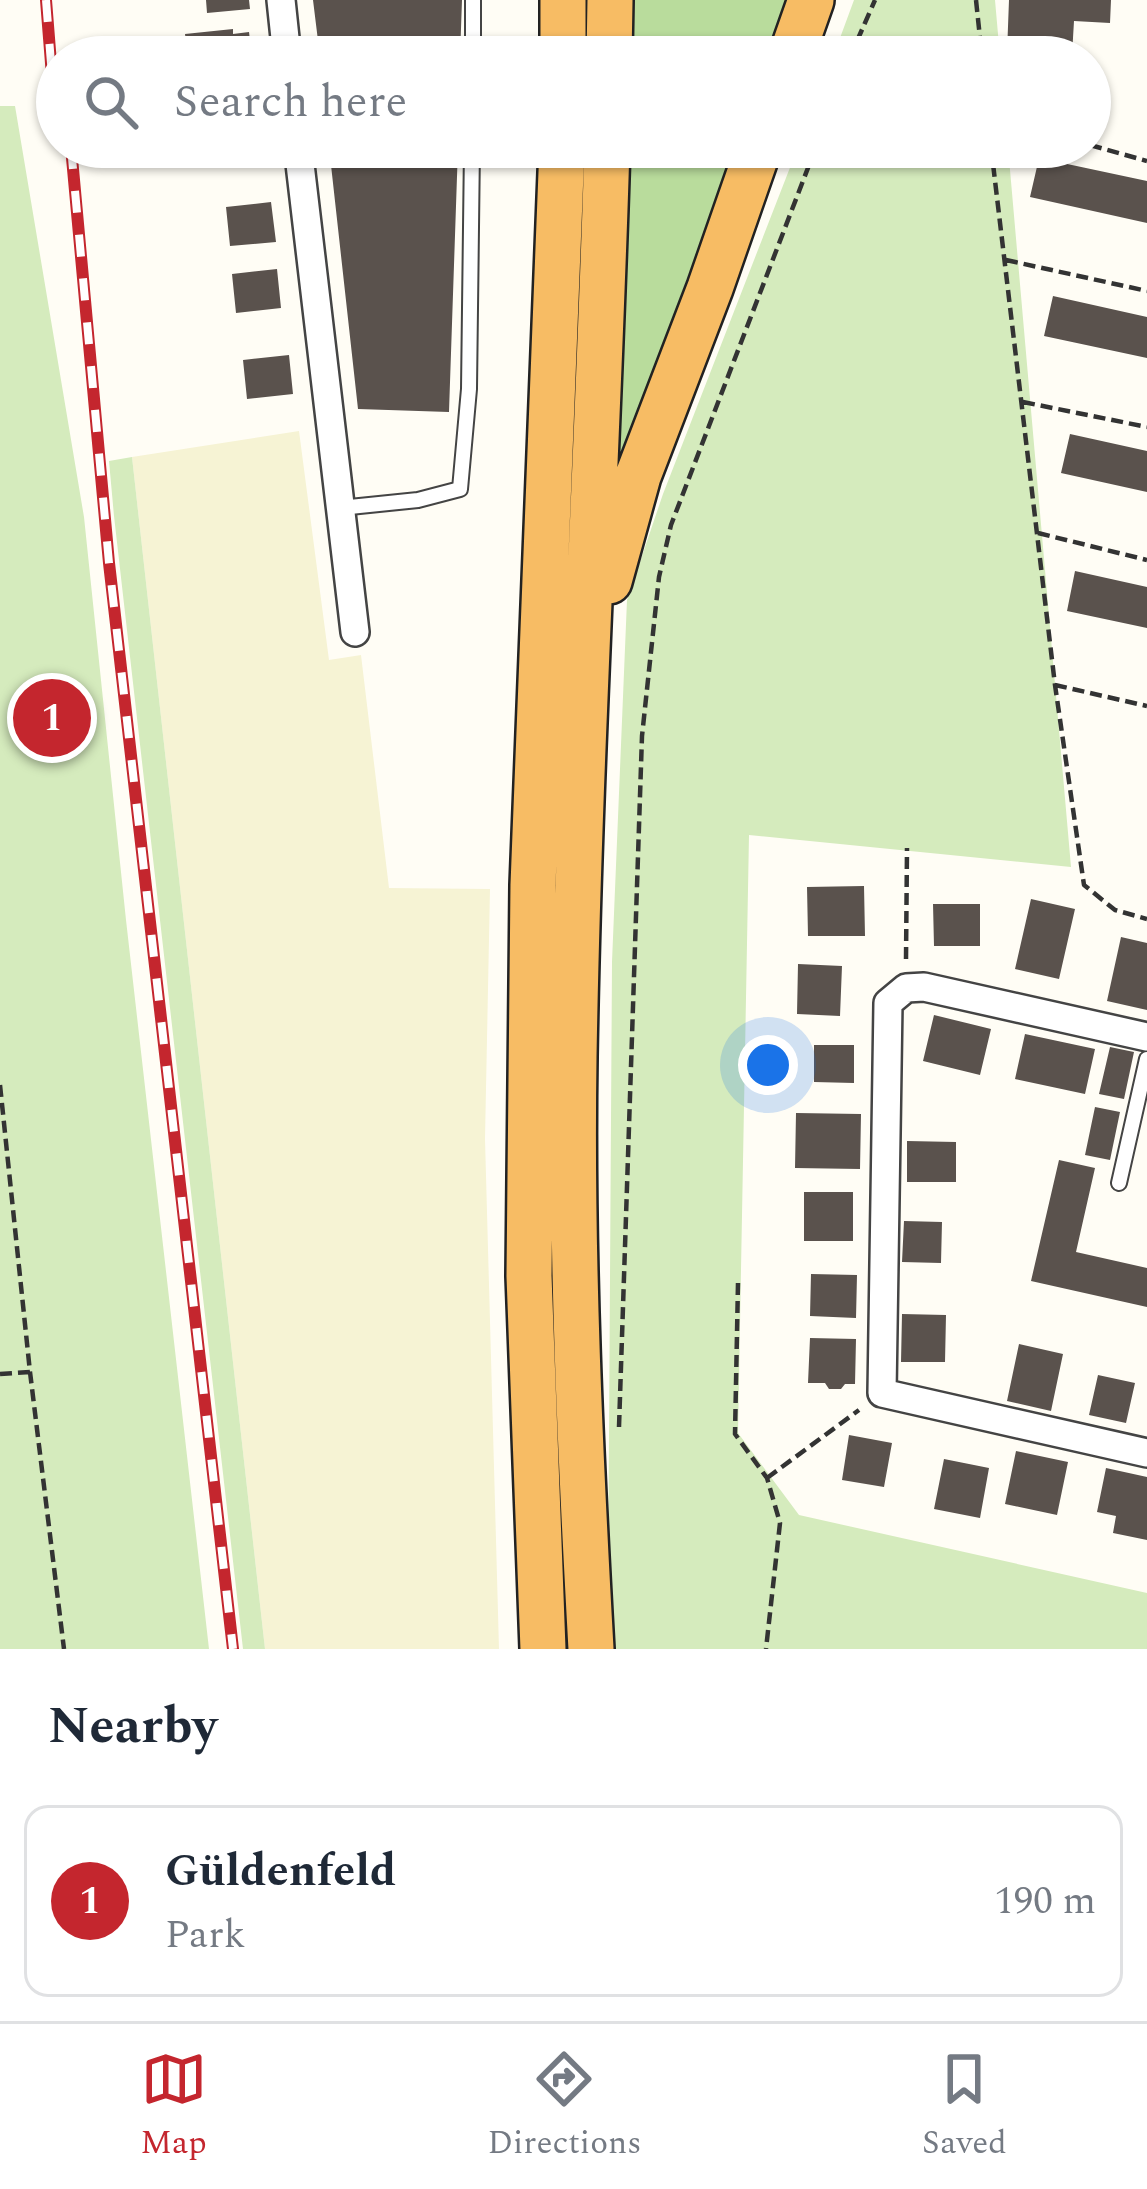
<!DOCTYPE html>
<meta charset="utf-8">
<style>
:root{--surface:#fff;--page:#f6f6f7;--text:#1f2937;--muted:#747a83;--line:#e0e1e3;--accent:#c4262e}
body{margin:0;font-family:Spectral,serif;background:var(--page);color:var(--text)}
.you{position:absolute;left:768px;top:1065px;width:42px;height:42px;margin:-30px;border:9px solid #fff;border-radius:50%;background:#1a73e8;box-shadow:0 0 0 18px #1a73e833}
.badge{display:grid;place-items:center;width:78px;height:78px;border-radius:50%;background:var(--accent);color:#fff;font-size:39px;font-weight:700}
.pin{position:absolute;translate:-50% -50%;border:6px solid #fff;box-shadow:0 3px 12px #0006}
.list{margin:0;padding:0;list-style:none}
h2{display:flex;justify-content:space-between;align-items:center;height:156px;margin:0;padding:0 48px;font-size:51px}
h2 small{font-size:39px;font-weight:400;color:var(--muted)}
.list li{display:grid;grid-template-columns:78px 1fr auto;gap:36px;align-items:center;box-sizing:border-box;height:192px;margin:0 24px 24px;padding:0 24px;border:3px solid var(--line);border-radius:24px}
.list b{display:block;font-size:45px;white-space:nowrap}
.list p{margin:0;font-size:39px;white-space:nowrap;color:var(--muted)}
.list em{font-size:39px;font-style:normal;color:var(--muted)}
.icon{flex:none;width:66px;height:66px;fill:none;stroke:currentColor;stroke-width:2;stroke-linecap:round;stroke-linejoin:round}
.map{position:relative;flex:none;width:1147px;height:1649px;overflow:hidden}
.search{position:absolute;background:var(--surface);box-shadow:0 3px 9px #0004;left:36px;right:36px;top:36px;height:132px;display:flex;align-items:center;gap:30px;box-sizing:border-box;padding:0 42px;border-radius:66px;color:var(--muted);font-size:45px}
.sheet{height:372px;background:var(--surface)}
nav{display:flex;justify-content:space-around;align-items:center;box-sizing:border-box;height:168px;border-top:3px solid var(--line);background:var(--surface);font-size:33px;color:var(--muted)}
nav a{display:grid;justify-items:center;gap:6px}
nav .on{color:var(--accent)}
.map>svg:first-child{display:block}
</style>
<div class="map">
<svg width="1147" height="1649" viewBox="0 0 1147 1649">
<rect width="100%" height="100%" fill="#fffdf5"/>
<path fill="#f6f3d4" d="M299,431L329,660L361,655L389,888L490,889L485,1139L499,1649H265L132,457Z"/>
<path fill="#d5ebbd" d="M854,0H995L1000,57H833Z
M0,106H15L84,517L126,920L209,1649H0Z
M798,147H1008L1071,867L749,835L738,1433L799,1515L1147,1593V1649H611L608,1594L612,962L627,600L663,494Z
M132,457L265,1649H243L114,516L109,461Z"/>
<path fill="#b9dc9c" d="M624,0H791L770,57H623Z
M622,147H736L618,465Z"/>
<path fill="#5a524d" d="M206,0H249L250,9L207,13Z
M313,0H462L460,57H320Z
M1009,0H1111L1110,23L1074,21L1072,55L1007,53Z
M233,29V34L249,32L252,57H188L185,34Z
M208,147H265L266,158L210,164Z
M329,147H458L449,412L358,409Z
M1039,158L1147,181V223L1030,197Z
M271,202L276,242L230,246L226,207Z
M277,269L281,308L236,313L232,274Z
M1053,296L1147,317V358L1044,336Z
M289,355L293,394L247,399L243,360Z
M1070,434L1147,451V492L1061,473Z
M1075,571L1147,587V628L1067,611Z
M864,886L865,936H808L807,887Z
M1031,899L1075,909L1059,979L1015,969Z
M933,904H980V946H934Z
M1121,937L1147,943V1010L1107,1001Z
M798,964L842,966L840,1016L797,1014Z
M934,1015L991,1029L980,1075L923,1061Z
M1025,1034L1095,1049L1085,1094L1015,1079Z
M814,1045H854V1083L814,1082Z
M1110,1047L1134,1052L1124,1099L1099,1094Z
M1095,1107L1120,1112L1110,1160L1085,1155Z
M796,1113L861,1114L860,1169L795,1168Z
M907,1141L956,1142V1182H907Z
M1059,1160L1095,1168L1076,1252L1147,1268V1307L1031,1281Z
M804,1192H853V1241H804Z
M904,1221L942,1222L941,1263L902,1262Z
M811,1274L857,1275L856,1318L810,1316Z
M902,1314L946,1315L945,1362H901Z
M810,1338L856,1339L855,1384H845L841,1389H829L825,1383H808Z
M1019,1344L1063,1354L1051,1411L1007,1401Z
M1098,1375L1135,1383L1126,1423L1089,1415Z
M849,1435L892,1443L884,1487L842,1480Z
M1016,1451L1068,1462L1057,1515L1005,1504Z
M944,1459L989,1468L980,1518L934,1509Z
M1106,1468L1147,1477V1540L1113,1533L1116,1516L1097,1512Z"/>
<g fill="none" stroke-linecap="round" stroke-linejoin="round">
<g stroke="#444" stroke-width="18">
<path id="service" d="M473,57V0
M340,508L418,500L460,489L469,389L472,147
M1119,1183L1147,1059"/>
</g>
<g stroke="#444" stroke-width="32">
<path id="minor" d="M281,0L287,57
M298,147L355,632
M1147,1037L924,987L906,988L888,1003L882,1393L1147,1453"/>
</g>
<g stroke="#222" stroke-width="50">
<path id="trunk" d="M563,57V0
M609,57L610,0
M791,57L811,0
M609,581L638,476L710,288L759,147
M543,1649L529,1276L533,885L562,147
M591,1649C580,1452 571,1255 574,1057C579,754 598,450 607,147"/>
</g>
<path stroke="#333" stroke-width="4.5" stroke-dasharray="12 6" stroke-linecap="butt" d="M976,0L982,57
M850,57L875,0
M1090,145L1147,161
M991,147L1055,685L1084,885L1115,910L1147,919
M992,156L1046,147
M1006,260L1147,291
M1023,402L1147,427
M1038,533L1147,560
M1055,685L1147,706
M906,959L907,848
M0,1085L30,1372L64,1649
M738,1283L735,1434L767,1478L780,1523L766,1649
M0,1374L30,1372
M619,1427L642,736L659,577L671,525L816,147
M767,1478L859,1410"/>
<use href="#service" stroke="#fff" stroke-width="14"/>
<use href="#minor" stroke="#fff" stroke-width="27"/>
<use href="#trunk" stroke="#f7bc64" stroke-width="45"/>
<g stroke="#c4262e" stroke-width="12">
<path id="rail" d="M46,0L57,139
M71,147L109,563L233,1649"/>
</g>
<use href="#rail" stroke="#fff" stroke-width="8" stroke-dasharray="22" stroke-linecap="butt"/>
</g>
</svg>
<div class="you"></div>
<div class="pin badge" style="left:52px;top:718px">1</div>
<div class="search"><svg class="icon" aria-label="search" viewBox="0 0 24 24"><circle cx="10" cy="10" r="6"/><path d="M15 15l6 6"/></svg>Search here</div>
</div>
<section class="sheet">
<h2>Nearby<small></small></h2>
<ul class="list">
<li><span class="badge">1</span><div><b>Güldenfeld</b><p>Park</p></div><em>190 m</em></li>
</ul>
</section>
<nav>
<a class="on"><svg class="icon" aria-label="map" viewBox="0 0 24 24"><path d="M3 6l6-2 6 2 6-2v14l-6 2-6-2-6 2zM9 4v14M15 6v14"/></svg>Map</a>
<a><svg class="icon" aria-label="directions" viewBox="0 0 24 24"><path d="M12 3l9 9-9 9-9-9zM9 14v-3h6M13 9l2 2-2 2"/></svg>Directions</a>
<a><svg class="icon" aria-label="saved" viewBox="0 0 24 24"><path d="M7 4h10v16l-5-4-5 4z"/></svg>Saved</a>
</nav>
